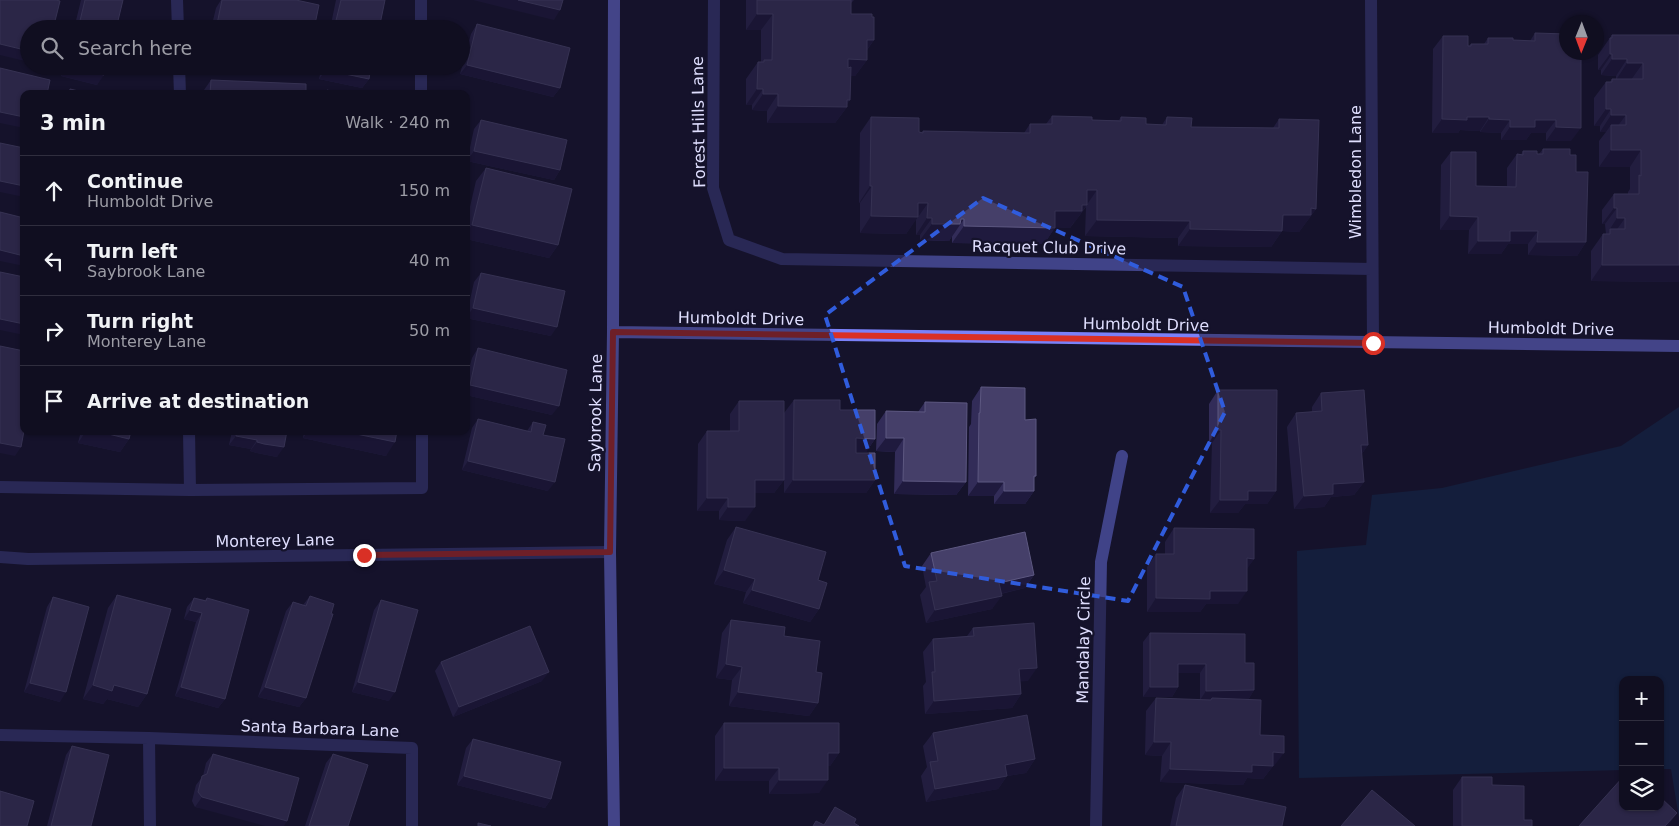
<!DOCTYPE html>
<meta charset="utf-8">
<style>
:root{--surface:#100e20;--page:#1e1c2d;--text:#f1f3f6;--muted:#9c9ca5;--line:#302e3e}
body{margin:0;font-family:"DejaVu Sans",sans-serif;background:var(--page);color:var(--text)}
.controls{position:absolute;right:15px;bottom:15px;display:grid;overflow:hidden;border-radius:10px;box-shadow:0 1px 4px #0004}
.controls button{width:45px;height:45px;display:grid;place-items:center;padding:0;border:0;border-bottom:1px solid var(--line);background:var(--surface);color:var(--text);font:25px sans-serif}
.compass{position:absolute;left:1559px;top:15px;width:45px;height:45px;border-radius:50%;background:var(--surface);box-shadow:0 1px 4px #0004;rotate:181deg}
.stop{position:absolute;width:15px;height:15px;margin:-11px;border:4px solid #d93025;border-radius:50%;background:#fff}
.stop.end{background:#d93025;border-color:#fff;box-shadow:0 1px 5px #0008}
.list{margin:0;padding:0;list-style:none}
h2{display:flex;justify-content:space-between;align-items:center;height:65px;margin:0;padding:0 20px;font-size:21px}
h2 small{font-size:16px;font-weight:400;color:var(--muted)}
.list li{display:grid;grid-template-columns:32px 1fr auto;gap:15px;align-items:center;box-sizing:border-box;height:70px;padding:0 20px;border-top:1px solid var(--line)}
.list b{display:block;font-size:19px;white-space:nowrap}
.list p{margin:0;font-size:16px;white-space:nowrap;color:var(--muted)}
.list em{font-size:16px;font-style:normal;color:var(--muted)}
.icon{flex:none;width:28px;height:28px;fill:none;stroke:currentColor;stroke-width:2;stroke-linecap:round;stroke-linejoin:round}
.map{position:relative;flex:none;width:1679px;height:826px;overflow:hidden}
.search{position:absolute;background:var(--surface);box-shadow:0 1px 4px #0004;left:20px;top:20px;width:450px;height:55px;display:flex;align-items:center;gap:12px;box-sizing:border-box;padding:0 18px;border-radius:28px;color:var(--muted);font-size:19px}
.panel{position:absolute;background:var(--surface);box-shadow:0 1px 4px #0004;left:20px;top:90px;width:450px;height:345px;border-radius:10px}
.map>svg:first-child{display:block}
</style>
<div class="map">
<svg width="1679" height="826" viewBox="0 0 1679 826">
<rect width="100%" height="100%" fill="#15132b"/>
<path fill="#122e50" d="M1679,407V818L1671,769H1660V680H1623V770L1299,778L1297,551L1366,545L1372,495L1442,488L1621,446Z"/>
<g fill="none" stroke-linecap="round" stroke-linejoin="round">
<path stroke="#404388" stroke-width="12" d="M177,0L178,29
M421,0V29
M714,0L713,188L729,240L782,259L1372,269
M1371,0L1373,343
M179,66L180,94
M421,66V94
M189,431L190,490
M0,487L190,490L422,488V431
M0,557L28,559L610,552
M0,735L149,738L412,748V826
M149,738L150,826
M1096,826L1101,562L1122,456"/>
<path stroke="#7a81f9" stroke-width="12" d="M613,332L1679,346
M614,826L610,552L613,332L614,0"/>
</g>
<path fill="#322c58" d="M81,0H123L116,29H74Z
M221,0H296L314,29H211L216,8Z
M336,0H385L379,29H330Z
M746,0H854L851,3V14L874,40L867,50V60L855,76H851L850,100L847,104V107L835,123H767V111L752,110V105H746V79L758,62H761V30H746Z
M477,24L560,88L553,97L460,74L471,34Z
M1535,33L1571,141H1546V133H1531L1526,140H1501V133L1480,132V131L1460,130L1458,133H1432L1433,49L1443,36L1469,46L1471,44H1484L1488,38L1513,40L1530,41Z
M1612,35H1679V282L1591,281V251L1603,234H1606L1605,224H1602V210L1614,194H1628V192L1630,189V167H1599V141L1606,132H1600V126H1594V98L1606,82H1610L1612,79H1616V76L1601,75V70H1598V55Z
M64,66H106L97,85L61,76Z
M322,66H371L369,79L362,88L319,79Z
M211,80L306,94H204V90Z
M1052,116L1092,120H1119L1121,117L1146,124L1162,125L1167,117L1191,127L1273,128L1279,119L1316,209L1299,232L1282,231L1271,247L1178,246V238L1085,236L1086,207L1070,228L1055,227L1044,244L952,243V236L949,241L920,240V235H916V219L906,234L860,233V203H859L860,133L871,117L919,132L922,133L923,131L1024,133L1030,124H1046Z
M481,120L560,170L554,180L467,161L474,129Z
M1543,149L1570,155L1576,172L1586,242L1577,256L1528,255V244H1508L1501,254H1468L1469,230H1440L1441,165L1451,152L1476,186H1507V168L1517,154L1521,155L1523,151L1539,154Z
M486,168L558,245L549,258L466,239V224L476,181Z
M481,273L551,336L466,318L474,282Z
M478,348L552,415L466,395V380L472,358Z
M981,387L1025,420L1036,476L1034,478V491L1025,504H994V496H968L969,427L971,424L972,401Z
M1218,390L1276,491L1267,504H1245L1238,513H1210L1212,443H1209V404Z
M1321,393L1368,445L1361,455L1364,482L1354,495L1331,497L1324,507L1294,509L1287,427L1296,413L1312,412V407Z
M794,400L840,410L875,439L866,452H856L875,480L866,493H784V413Z
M739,401L784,480L774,493H755L745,521L719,520V511H697L698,444L707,431H730V414Z
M925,402L966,482L956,495L894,494L895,452L876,451L877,424L886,411L918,412Z
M478,419L527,431L533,422L543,435L548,491L462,470L472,428Z
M81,431H145L142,435L131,433L129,439L120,452L78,443Z
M232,431H287L277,457L257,453L250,451L251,449L229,445Z
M304,431H397L386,456L303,438Z
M736,527L818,580L819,609L810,622L743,603L746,592L714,584L727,540Z
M1174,528L1254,559L1247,568L1238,604H1206L1200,612H1147V567L1156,554H1165V542Z
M931,553L1034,575L1025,588L1001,594L992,609L926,623L920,595L926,587L922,566Z
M117,595L147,694L138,707L107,699L103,704L83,699L108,608Z
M310,596L331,614L306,698L299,707L258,697L286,611L293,602L303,605Z
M53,597L60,702L24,692L47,607Z
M194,598L205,600L207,598L225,699L218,708L175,696L196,622L184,619L187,607Z
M381,600L389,701L352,692L374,610Z
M731,620L784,636L816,672L818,703L809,716L729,706L732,680L716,678L722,633Z
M973,628L1028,681H1020L1021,694L1012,708L925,714L923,686L926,682L923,652L933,639L967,636Z
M1150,633L1245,663L1254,690L1248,700L1260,735L1274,766H1273L1263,779L1247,778L1243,785L1160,782L1162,756L1145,755L1146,711L1156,698L1200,700V673H1178V687L1172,697H1143V642Z
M441,662L542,681L453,717L435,671Z
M724,723L839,753L830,766H828L819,793L769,794V781H715V736Z
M933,733L1035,759L1026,773L1007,776L998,789L926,802L921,776L927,767L923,746Z
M473,739L551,799L545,808L457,785L466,748Z
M72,746L91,826H47L66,755Z
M213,754L287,821L195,807L192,801L196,785L203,776L206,763Z
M333,754L348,826H305L326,763Z
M1462,777L1492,785L1524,820L1532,826H1453V790Z
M1185,785L1282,826H1170L1176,798Z"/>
<path fill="#1f1a3e" d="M473,0H518L560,10L554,20Z
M757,14H773L761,30H746Z
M867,40H874L862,56Z
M0,44L29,51V62L0,55Z
M1610,54H1612L1601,70H1598Z
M848,59L867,60L855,76H836Z
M1612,59H1627L1616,76L1601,75Z
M1627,63H1643L1631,80H1616Z
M467,65L560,88L553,97L460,74Z
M68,66L104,75L97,85L61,76Z
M326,70L369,79L362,88L319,79Z
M757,89H763L752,105H746Z
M763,94H778L767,111L752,110Z
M847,100H850L845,107H847L835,123H767L778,106Z
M1606,109H1611L1600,126H1594Z
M0,112L24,117V128L0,123Z
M1611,115H1626L1614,131L1611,125L1606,132H1600Z
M1467,117H1489L1480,131L1460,130L1458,133H1432L1442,119Z
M1489,119L1510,120L1501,133L1480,132Z
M1535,120H1556L1546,133H1531L1526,140H1501L1510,127Z
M1556,127L1581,128L1571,141H1546Z
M1611,150H1641L1630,167H1599Z
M474,151L560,170L554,180L467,161Z
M0,181L24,186V197L0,192Z
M870,186H872L860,203H859Z
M1087,190H1097L1075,222H1074L1070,228L1044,227L1055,211Z
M918,203H928L906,234L860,233L871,216Z
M1311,208L1316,209L1299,232L1282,231L1271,247L1178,246L1190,229L1283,215Z
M1614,208H1617L1605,224H1602Z
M1450,216L1478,217L1469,230H1440Z
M927,218H932L920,235H916Z
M1617,218H1625L1613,235L1610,234V229L1606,235Z
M961,219H964L949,241L920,240L932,224Z
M1097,220L1190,221L1178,238L1085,236Z
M472,225L558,245L549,258L466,239V233Z
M964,226L1055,228L1044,244L952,243Z
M1510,231H1538L1528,244H1508L1501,254H1468L1478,241Z
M1537,242H1586L1577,256L1528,255Z
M0,250L24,256V266L0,261Z
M1602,265H1679V282L1591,281Z
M473,308L557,327L551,336L466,318Z
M0,319L24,324V335L0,330Z
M470,385L559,406L552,415L466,395V389Z
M1218,430H1221L1212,443H1209Z
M86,431H96L129,439L120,452L78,443Z
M125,431H145L142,435Z
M308,431H342L395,442L386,456L303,438Z
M236,436L257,440L251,449L229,445Z
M856,438L875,439L866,452H847Z
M886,438H904L895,452L876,451Z
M257,442L284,447L277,457L257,453L250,451Z
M0,443L21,447L15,456L0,453Z
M1361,445H1368L1359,458Z
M468,461L555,482L548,491L462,470Z
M755,480H784L774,493H746Z
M793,480H875L866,493H784Z
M903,481L966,482L956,495L894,494Z
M978,482H1004L994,496H968Z
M1364,482L1354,495L1331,497L1324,507L1294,509L1304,496L1333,484Z
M1004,491H1034L1025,504H994Z
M1248,491H1276L1267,504H1245L1238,513H1210L1220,500Z
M707,498H728L719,511H697Z
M728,507H755L745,521L719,520Z
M1247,558L1254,559L1245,572Z
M724,570L755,579L746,592L714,584Z
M1034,575L1025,588L990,596L999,583Z
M752,590L819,609L810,622L743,603Z
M1210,591H1247L1238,604H1206L1200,612H1147L1156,598Z
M1002,596L992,609L926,623L935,610Z
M190,610L202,613L196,622L184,619Z
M726,664L742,667L732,680L716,678Z
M1178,664H1206L1200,673H1171Z
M1037,668L1028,681L1010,682L1019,669Z
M549,672L542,681L453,717L459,707Z
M358,682L395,692L389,701L352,692Z
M30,683L66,692L60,702L24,692Z
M93,685H114L147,694L138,707L107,699L103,704L83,699Z
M181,687L225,699L218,708L175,696Z
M265,687L306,698L299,707L258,697Z
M1150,687H1178L1172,697H1143Z
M1254,690L1248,700L1212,698L1210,700H1200L1206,691Z
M738,692L818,703L809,716L729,706Z
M1021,694L1012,708L925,714L934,701Z
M1154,742H1171L1162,756L1145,755Z
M1273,752L1284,753L1274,766H1273L1263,779L1247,778L1243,785L1160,782L1170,769Z
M828,753H839L830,766H819Z
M1035,759L1026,773L1007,776L998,789L926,802L935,789L1005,765Z
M724,768H779L769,781H715Z
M464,776L551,799L545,808L457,785Z
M779,780H828L819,793L769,794Z
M202,797L287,821L284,826H265L195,807Z
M1677,813L1668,826H1665Z"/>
<path fill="#453f69" stroke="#5d5881" d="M0,0H56L60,1L53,29H29V51L0,44Z
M85,0H123L116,29H78Z
M222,0H296L319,5L314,29H216Z
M341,0H385L379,29H334Z
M518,0H563L560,10Z
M757,0H851V14H872V17H874V40H867V60L848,59V68L851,67L850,100H847V107L778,106V94H763V89H757L758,62H764V60H772L773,14H757Z
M477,24L570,48L560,88L467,65Z
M1535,33L1566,34V52H1581V128L1556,127V120H1535V127H1510V120L1489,119V117H1467V120L1442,119L1443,36H1468V46H1471V44H1488V38H1513V40L1535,41Z
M1612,35H1679V265H1602L1603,234H1610V229H1625V218H1617V208H1614V194H1639V175L1641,176V150H1611V125H1626V115H1611V109H1606V82H1612V79H1643V63H1627V59H1612V54H1610V38H1612Z
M68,66H106L104,75Z
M326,66H371L369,79L326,70Z
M0,68L50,80L47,94H24V117L0,112Z
M211,80L306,84V94H210Z
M70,89L91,94H69Z
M327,90L342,94H326Z
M1052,116L1092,117V120L1121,121V117L1146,118V124L1166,125L1167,117L1192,118L1191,127L1279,128V119L1319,120L1316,209L1311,208V215H1283L1282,231L1190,229V221L1097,220V190H1087V205H1082V211H1055V228L964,226V219H961L960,224H932V218H927L928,203H918V217L871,216L872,186H870L871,117L919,118V132L923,133V131L1030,133V124H1052Z
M481,120L567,140L560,170L474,151Z
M0,143L24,148V186L0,181Z
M1543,149H1570V155H1576V172H1588L1586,242H1537L1538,231H1510V241H1478V217L1450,216L1451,152H1476V186L1516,187L1517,154L1523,155V151H1537V154H1543Z
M486,168L572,189L558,245L472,225Z
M0,212L24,218V256L0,250Z
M0,272L24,277V324L0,319Z
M481,273L565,291L557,327L473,308Z
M0,346L24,351V431L21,447L0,443Z
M478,348L567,370L559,406L470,385Z
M981,387L1025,388V420L1036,419V476H1034V491H1004V482H978L979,413H980Z
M1218,390H1277L1276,491H1248V500H1220L1221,430H1218Z
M1364,390L1368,445H1361L1364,482L1333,484V494L1304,496L1296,413L1322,411L1321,393Z
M794,400H840V410H875V439L856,438V453H875V480H793Z
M739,401H784V480H755V507H728V498H707V431H739Z
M925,402L967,403L966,482L903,481L904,438H886V411L925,412Z
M478,419L531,432L533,422L546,425L543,435L565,439L555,482L468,461Z
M96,431H131L129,439Z
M237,431H287L284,447L264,444L257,442V440L236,436Z
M342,431H397L395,442Z
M736,527L826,552L818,580L827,583L819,609L752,590L755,579L724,570Z
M1174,528L1254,529V559L1247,558V591H1210V599L1156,598V554H1174Z
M1025,532L1034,575L999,583L1002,596L935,610L929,582L937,581L931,553Z
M117,595L171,609L147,694L114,685L112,691L93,685Z
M310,596L334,604L331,614H333L306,698L265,687L293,602L306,606Z
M53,597L89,607L66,692L30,683Z
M194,598L206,601L207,598L249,610L225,699L181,687L202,613L190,610Z
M381,600L418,610L395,692L358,682Z
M731,620L785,627L784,636L820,641L816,672L822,673L818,703L738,692L742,667L726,664Z
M1034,623L1037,668L1019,669L1021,694L934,701L932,672H935L933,639L974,636L973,628Z
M530,626L549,672L459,707L441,662Z
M1150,633L1245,634V663H1254V690L1206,691V664H1178V687H1150Z
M1156,698L1211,700L1212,698L1261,700L1260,735L1284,736V753L1273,752V766L1252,765V772L1170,769L1171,742H1154Z
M1027,715L1035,759L1005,765L1007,776L935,789L930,762L938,761L933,733Z
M724,723H839V753H828V780H779V768H724Z
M473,739L561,762L551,799L464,776Z
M72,746L109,755L91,826H51Z
M213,754L299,778L287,821L202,797L198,792L202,776L207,774Z
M333,754L368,765L348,826H309Z
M1462,777H1492V785L1524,786V820H1532V826H1462Z
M1623,777V807H1660V797L1677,813L1665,826H1579Z
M1185,785L1286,807L1282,826H1176Z
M1372,790L1415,826H1341Z
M0,791L34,801L27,826H0Z
M835,807L856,819L854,823L859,826H813L816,821L824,825Z
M478,823L491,826H478Z"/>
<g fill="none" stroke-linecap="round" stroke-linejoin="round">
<path stroke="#d93025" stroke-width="6" d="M364,555L610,552L613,332L1373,343"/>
</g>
<path d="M0 0H1679V826H0ZM983,198L1183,287L1225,412L1128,601L905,566L825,315Z" fill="#15132b" fill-opacity=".55" fill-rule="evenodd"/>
<path fill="none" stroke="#305cdc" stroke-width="4" stroke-dasharray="10 6" stroke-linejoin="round" d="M983,198L1183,287L1225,412L1128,601L905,566L825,315Z"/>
<g text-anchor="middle" stroke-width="4.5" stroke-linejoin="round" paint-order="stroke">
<g font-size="16" fill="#dfdefe" stroke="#15132b">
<text transform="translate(698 122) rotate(-91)" y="6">Forest Hills Lane</text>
<text transform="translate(1355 172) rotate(-90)" y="6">Wimbledon Lane</text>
<text transform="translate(1049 247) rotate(1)" y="6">Racquet Club Drive</text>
<text transform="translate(741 318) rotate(1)" y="6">Humboldt Drive</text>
<text transform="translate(1146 324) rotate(1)" y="6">Humboldt Drive</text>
<text transform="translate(1551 328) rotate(1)" y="6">Humboldt Drive</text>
<text transform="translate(595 413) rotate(-89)" y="6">Saybrook Lane</text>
<text transform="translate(275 540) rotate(-1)" y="6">Monterey Lane</text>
<text transform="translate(1083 640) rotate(-89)" y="6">Mandalay Circle</text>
<text transform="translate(320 728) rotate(2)" y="6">Santa Barbara Lane</text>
</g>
</g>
</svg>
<div class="controls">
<button>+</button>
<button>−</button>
<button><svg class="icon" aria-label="layers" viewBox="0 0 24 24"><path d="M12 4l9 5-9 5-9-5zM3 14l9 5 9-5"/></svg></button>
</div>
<svg class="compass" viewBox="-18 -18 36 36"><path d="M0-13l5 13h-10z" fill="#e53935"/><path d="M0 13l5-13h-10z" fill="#9c9ca5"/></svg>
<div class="stop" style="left:1373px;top:343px"></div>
<div class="stop end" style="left:364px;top:555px"></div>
<div class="search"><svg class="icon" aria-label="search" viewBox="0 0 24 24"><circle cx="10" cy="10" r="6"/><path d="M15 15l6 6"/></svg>Search here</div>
<section class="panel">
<h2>3 min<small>Walk · 240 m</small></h2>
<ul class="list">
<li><svg class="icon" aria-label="ahead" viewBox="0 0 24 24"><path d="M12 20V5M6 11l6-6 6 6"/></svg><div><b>Continue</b><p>Humboldt Drive</p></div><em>150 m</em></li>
<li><svg class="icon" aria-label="left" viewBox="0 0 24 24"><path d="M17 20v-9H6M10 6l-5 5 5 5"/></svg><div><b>Turn left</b><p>Saybrook Lane</p></div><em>40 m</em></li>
<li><svg class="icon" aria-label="right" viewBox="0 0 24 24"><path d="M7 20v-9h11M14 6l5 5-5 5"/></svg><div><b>Turn right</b><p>Monterey Lane</p></div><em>50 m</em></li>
<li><svg class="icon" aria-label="arrive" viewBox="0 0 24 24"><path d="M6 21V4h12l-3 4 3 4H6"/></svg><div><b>Arrive at destination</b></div></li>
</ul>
</section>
</div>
